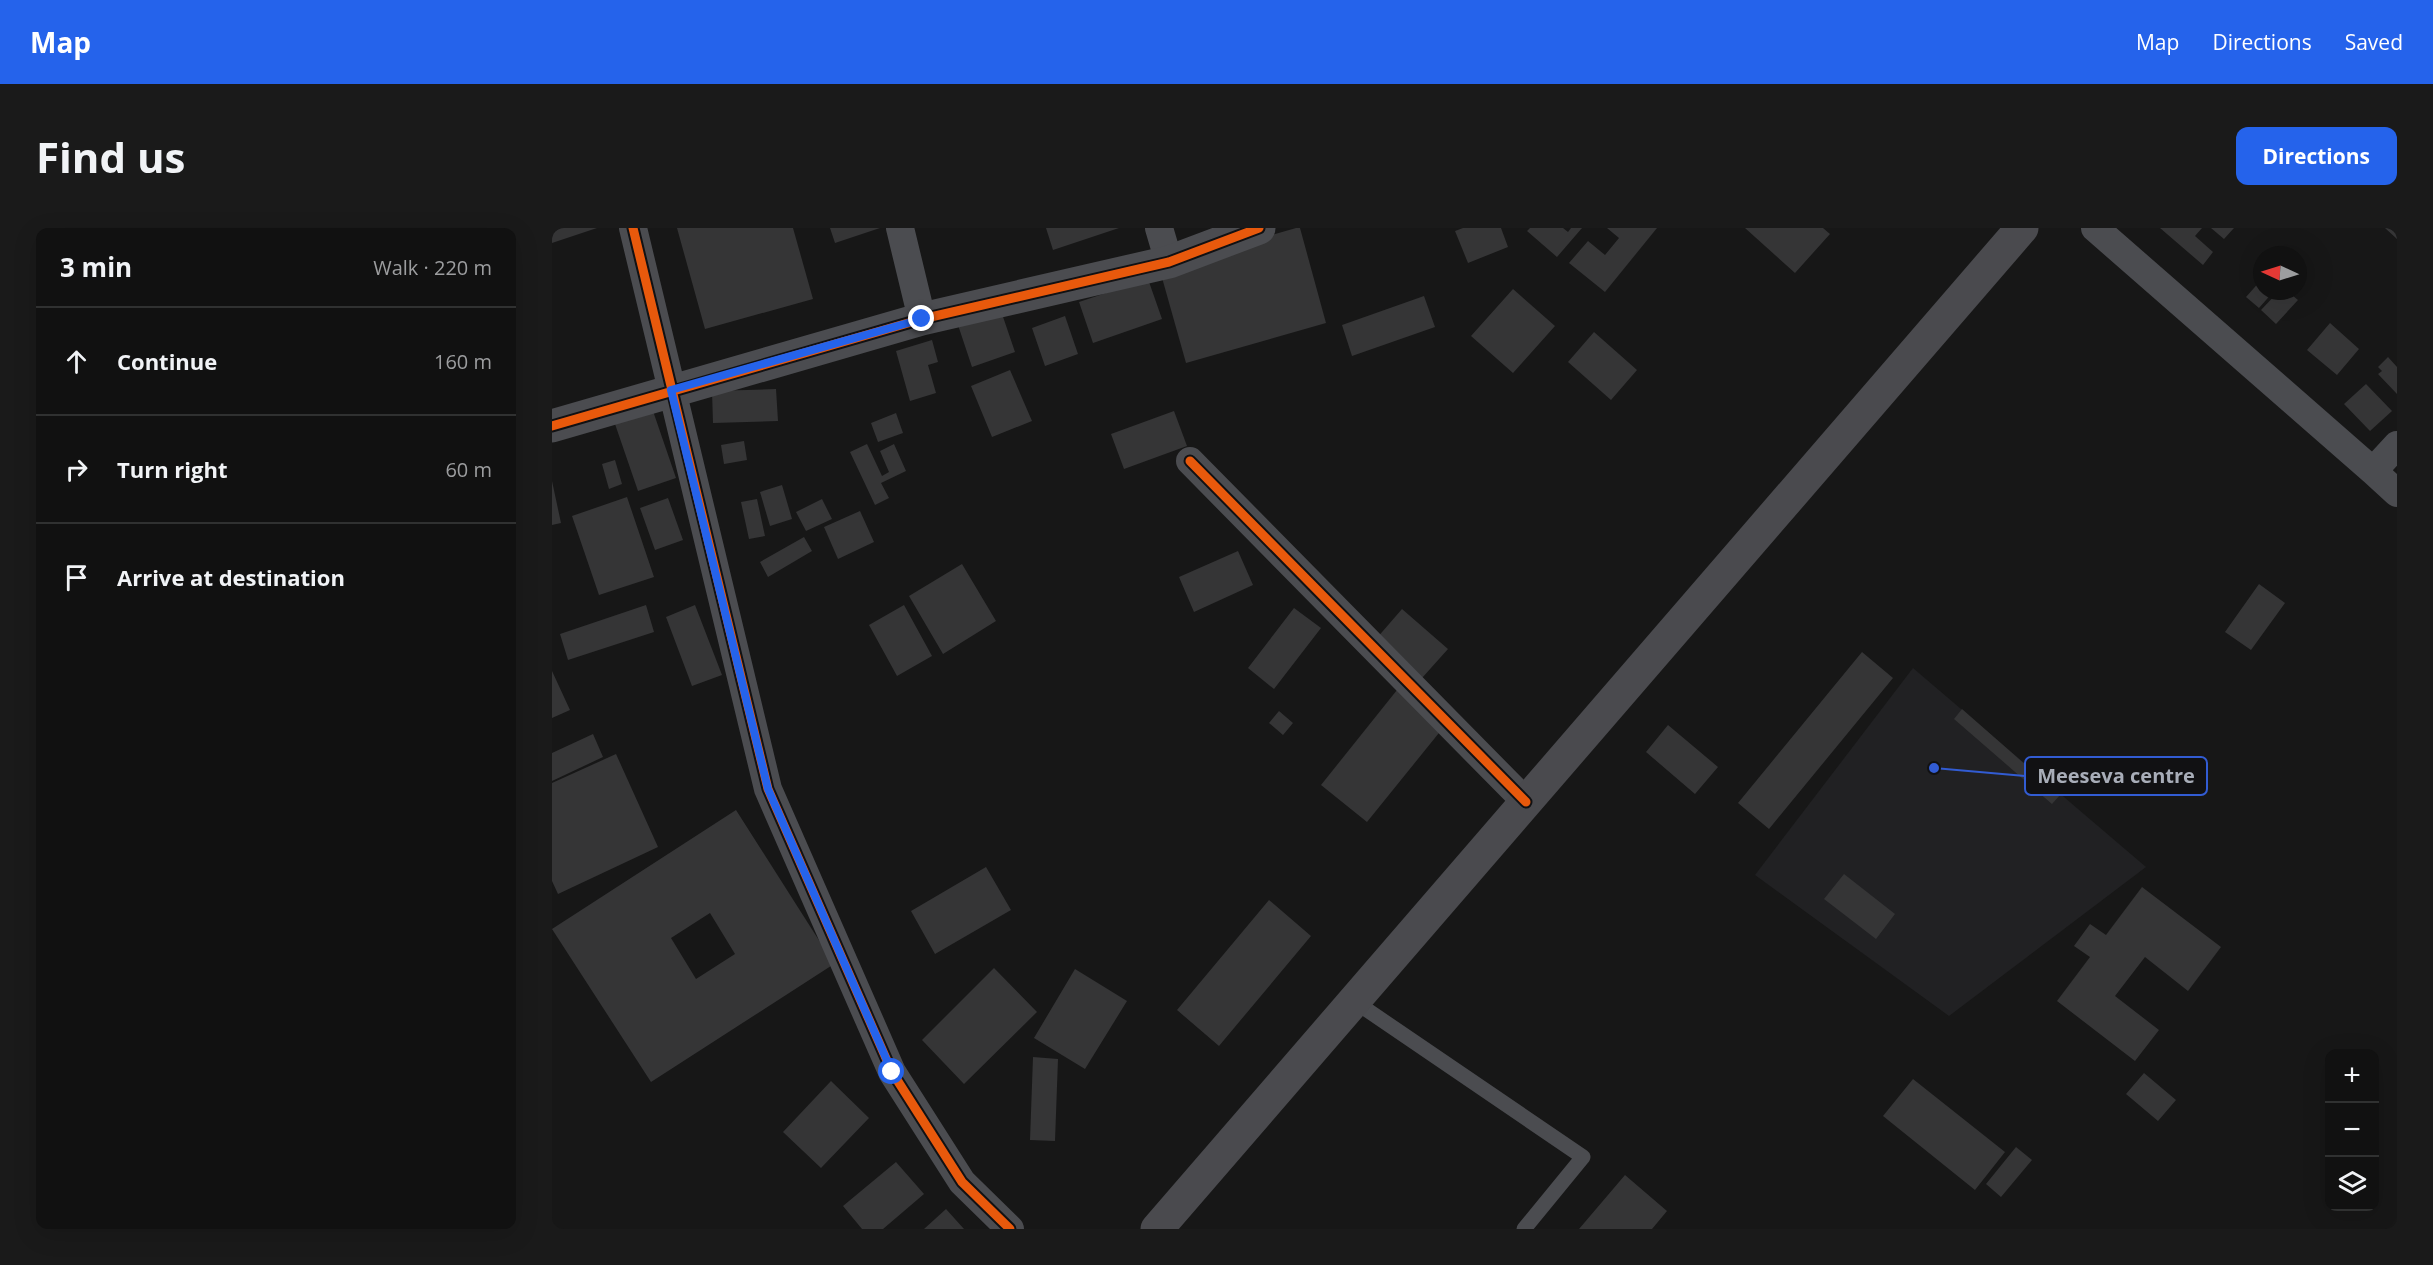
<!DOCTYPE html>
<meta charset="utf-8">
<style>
:root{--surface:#111;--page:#1a1a1a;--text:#f1f3f6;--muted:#9c9d9f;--line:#303131;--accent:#2563eb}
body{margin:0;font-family:"Open Sans",sans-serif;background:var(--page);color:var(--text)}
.controls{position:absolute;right:18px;bottom:18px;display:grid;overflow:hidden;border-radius:12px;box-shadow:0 6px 24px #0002}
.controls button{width:54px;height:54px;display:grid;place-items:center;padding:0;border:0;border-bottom:2px solid var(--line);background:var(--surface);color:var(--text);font:30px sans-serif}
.compass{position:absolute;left:1701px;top:18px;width:54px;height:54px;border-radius:50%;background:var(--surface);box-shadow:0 6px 24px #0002;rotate:274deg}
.stop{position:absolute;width:18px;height:18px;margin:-14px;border:4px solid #2563eb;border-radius:50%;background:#fff}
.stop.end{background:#2563eb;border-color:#fff;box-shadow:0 2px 6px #0008}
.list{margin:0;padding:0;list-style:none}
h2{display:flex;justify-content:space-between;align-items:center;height:78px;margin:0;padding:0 24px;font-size:26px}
h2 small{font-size:20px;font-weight:400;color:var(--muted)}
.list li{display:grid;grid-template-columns:39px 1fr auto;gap:18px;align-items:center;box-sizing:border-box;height:108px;padding:0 24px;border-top:2px solid var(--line)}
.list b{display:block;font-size:22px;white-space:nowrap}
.list em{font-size:20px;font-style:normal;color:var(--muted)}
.icon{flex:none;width:33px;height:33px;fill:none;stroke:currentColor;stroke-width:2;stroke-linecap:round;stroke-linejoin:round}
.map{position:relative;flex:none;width:1845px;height:1001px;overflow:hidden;border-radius:12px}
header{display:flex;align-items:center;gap:36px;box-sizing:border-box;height:84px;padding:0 30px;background:var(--accent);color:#fff}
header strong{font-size:28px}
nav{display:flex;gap:33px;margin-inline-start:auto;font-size:21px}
.intro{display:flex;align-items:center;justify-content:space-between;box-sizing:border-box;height:144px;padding:0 36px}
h1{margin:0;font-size:42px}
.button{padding:15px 27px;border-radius:12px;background:var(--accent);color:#fff;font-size:21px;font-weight:700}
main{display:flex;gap:36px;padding:0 36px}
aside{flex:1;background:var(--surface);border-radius:12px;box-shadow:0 6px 24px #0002}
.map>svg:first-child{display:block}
</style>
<header>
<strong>Map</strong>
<nav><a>Map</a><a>Directions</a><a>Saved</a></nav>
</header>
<div class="intro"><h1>Find us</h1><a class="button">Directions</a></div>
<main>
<aside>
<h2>3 min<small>Walk · 220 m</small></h2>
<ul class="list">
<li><svg class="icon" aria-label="ahead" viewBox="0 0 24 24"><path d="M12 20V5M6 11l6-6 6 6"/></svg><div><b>Continue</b></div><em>160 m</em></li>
<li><svg class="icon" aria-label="right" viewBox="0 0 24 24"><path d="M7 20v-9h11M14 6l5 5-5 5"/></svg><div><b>Turn right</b></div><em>60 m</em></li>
<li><svg class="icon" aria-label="arrive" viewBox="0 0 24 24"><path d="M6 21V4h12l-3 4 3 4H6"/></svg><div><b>Arrive at destination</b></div></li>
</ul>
</aside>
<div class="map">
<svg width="1845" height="1001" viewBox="0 0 1845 1001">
<rect width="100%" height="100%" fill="#171717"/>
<path fill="#212123" d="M1361,440L1594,639L1397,788L1203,647Z"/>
<path fill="#353536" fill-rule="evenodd" d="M0,0H45L0,15Z
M125,0H241L261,71L153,101Z
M278,0H328L283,15Z
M494,0H567L501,22Z
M744,0H748L774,95L634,135L607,39Z
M911,0H949L956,19L916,35L903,3Z
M978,0H1011L1016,4L1019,0H1030L1005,29L975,3Z
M1055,0H1105L1053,64L1017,35L1036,13L1053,27L1067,10Z
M1193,0H1271L1278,6L1243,45Z
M1608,0H1650L1643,8L1661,24L1651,37Z
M1659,0H1682L1672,11Z
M1833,0H1845V11Z
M596,51L610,91L541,115L527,74Z
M1710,51V63H1722L1707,80L1694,69Z
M961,61L1003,98L961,145L919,108Z
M1727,63H1735L1746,72L1724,96L1709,82Z
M872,68L883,99L800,128L790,97Z
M448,80L463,124L420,139L405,94Z
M513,88L526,126L493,138L480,100Z
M1778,95L1807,121L1785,147L1755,122Z
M1042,104L1085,142L1059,172L1016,134Z
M380,112L386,134L376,137L384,165L358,173L344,123Z
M1836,129L1845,139V166L1826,146L1830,143L1826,139Z
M458,142L480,193L440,209L419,158Z
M1814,156L1840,183L1818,203L1792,176Z
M224,161L226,193L161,195L160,163Z
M101,183L124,250L86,263L63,196Z
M622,183L635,218L572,241L559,206Z
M344,185L351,205L326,214L319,195Z
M192,213L195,232L172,236L169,217Z
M315,216L330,248L337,244L328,223L342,216L354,243L329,255L337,270L323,277L298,224Z
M63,232L70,256L57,261L50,236Z
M0,253L9,295L0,297Z
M230,257L240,291L218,298L208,264Z
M75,269L102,349L47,367L20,288Z
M116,270L131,312L103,322L88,280Z
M205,271L213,308L197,311L189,274Z
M270,271L280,291L254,303L244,284Z
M308,283L322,314L286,331L272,299Z
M252,309L260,323L216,349L208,334Z
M686,323L701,357L642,384L627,349Z
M410,336L444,393L391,426L357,368Z
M1707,356L1733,375L1699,422L1673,404Z
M94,377L102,404L16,432L8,406Z
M143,377L170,447L140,458L114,389Z
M352,377L380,428L345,448L317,397Z
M742,380L769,400L722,461L696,440Z
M850,381L896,421L870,450L824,411Z
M1310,424L1341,450L1217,601L1186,575Z
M0,443L18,482L0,490Z
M849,457L895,495L815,594L769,557Z
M1410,481L1508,567L1500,576L1402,491Z
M727,483L741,495L731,507L717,495Z
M1116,497L1166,539L1143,566L1094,524Z
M41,506L51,529L0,553V525Z
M64,526L106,619L6,666L0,653V555Z
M184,582L282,736L99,854L0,701ZM158,685L183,726L144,751L119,710Z
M434,639L459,682L383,726L359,683Z
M1292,646L1343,686L1324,711L1272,671Z
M1590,659L1669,719L1636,763L1593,729L1563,768L1607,802L1583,833L1505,773L1538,729L1522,718L1538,696L1554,707Z
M717,672L759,708L667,818L625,782Z
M442,740L485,784L412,856L370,812Z
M523,741L575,773L533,841L482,810Z
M481,829L506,831L503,913L478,912Z
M1592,845L1624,872L1606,893L1574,866Z
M1361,851L1453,924L1423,962L1331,888Z
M279,853L317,890L269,940L231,904Z
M1464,919L1480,932L1449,969L1434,956Z
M344,934L372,966L331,1001H310L291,978Z
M1073,947L1115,983L1100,1001H1027Z
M394,981L412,1001H372Z"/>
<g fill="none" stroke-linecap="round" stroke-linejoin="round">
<path stroke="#4b4c50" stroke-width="15" d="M802,773L1031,929L972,1001"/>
<path stroke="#4b4c50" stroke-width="28" d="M81,0L216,561L340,844L410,954L458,1001
M348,0L370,91
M607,0L617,34
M1543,0L1821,243
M1845,217L1821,243L1845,265
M638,233L974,574"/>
<path stroke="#4b4c50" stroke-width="33" d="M0,198L370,91L617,34L707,0"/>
<path stroke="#4a4a4e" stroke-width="33" d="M605,1001L1470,0"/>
<g stroke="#111113" stroke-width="13">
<path id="cycleway" d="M81,0L216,561L340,844L410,954L458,1001
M0,198L370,91L617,34L707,0
M638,233L974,574"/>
</g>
<use href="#cycleway" stroke="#e8590c" stroke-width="9"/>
</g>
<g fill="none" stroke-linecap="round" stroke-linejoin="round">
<path stroke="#2563eb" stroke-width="8" d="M340,844L216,561L119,162L370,91"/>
</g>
<path fill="none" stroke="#325cd3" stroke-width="2" d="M1382 540L1473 548"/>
<circle fill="#325cd3" stroke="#111113" stroke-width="2" cx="1382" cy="540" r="6"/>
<rect fill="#111113" stroke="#325cd3" stroke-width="2" x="1473" y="529" width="182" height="38" rx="6"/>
<g font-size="20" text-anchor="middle" font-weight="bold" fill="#a8adb8">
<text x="1564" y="555">Meeseva centre</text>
</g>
</svg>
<div class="controls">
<button>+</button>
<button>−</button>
<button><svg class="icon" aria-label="layers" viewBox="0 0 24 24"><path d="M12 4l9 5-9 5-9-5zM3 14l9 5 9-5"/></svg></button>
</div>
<svg class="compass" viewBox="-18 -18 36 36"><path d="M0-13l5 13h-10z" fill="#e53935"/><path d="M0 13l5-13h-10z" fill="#9c9d9f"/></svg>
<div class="stop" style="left:340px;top:844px"></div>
<div class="stop end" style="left:370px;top:91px"></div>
</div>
</main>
